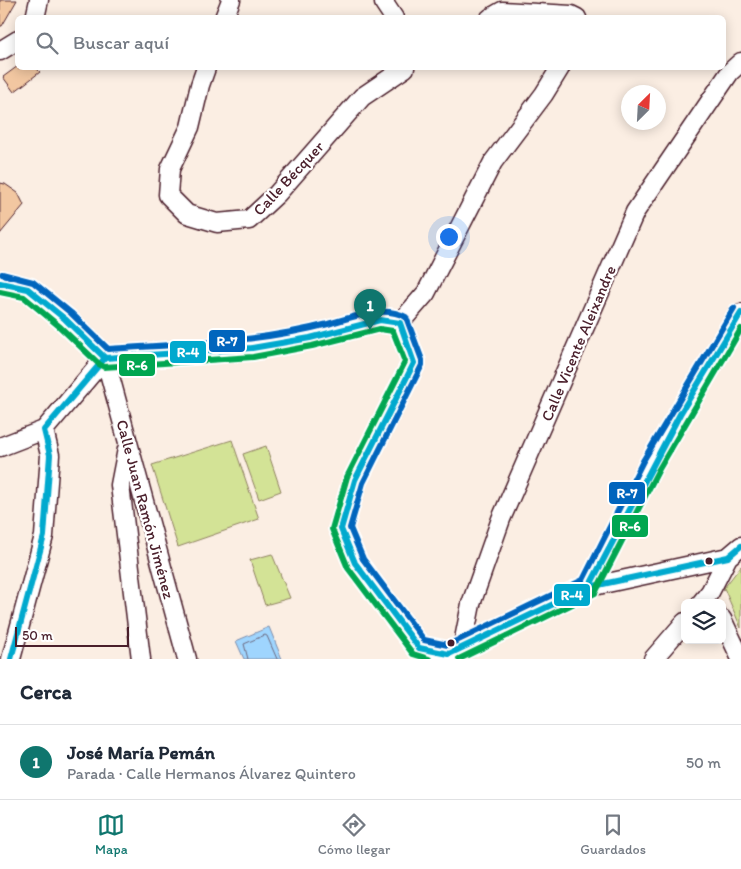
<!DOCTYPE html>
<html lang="es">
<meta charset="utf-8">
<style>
:root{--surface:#fff;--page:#f2f2f3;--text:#1f2937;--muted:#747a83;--line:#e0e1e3;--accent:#0f766e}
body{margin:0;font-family:Itim,sans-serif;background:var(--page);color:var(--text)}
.controls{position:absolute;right:15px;bottom:15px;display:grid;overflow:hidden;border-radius:8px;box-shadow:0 2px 12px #0003}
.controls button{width:45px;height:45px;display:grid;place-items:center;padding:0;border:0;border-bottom:1px solid var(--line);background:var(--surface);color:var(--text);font:25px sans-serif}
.compass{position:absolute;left:621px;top:85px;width:45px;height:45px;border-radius:50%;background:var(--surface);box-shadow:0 2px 12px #0003;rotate:24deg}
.scale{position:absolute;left:15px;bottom:12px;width:114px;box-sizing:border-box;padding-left:5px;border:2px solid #4a1f2b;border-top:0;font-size:14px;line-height:18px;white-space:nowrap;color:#4a1f2b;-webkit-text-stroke:4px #fff;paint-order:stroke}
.you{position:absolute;left:448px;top:236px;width:18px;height:18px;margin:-12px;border:4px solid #fff;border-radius:50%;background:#1a73e8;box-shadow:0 0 0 8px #1a73e833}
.badge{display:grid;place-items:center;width:32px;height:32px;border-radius:50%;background:var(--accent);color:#fff;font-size:16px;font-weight:700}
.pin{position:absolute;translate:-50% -41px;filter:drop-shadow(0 1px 2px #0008)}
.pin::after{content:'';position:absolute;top:26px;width:18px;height:15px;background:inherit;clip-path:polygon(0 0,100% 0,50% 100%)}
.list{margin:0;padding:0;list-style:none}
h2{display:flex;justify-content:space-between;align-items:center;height:65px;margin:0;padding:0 20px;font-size:21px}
h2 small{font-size:16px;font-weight:400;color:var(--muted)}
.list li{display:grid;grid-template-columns:32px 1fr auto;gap:15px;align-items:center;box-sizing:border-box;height:75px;padding:0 20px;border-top:1px solid var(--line)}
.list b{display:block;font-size:19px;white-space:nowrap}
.list p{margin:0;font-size:16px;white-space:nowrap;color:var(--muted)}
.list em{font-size:16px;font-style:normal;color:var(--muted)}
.icon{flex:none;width:28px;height:28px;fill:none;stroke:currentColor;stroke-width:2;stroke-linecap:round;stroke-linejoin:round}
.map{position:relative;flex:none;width:741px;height:659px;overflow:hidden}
.search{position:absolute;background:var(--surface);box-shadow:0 2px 12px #0003;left:15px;right:15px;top:15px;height:55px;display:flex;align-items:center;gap:12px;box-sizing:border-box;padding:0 18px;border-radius:8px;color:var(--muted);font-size:19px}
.sheet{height:140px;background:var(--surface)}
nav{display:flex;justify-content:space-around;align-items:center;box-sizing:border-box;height:70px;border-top:1px solid var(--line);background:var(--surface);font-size:14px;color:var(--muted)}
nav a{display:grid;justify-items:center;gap:2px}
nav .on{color:var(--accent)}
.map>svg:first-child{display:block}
</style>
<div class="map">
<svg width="741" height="659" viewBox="0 0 741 659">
<rect width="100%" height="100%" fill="#fbeee3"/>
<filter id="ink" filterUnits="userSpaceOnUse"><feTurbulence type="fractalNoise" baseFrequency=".02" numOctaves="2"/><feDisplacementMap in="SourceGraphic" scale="10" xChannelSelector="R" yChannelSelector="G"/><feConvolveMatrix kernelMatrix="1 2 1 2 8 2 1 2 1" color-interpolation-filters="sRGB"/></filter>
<g filter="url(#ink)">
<path fill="#d3e396" stroke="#8e8160" d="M232,440L259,519L178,547L152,465Z
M266,446L281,491L259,499L243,454Z
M272,554L290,598L265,605L250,560Z
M741,566V628L724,588Z"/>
<path fill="#9fd5fe" stroke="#7d8caa" d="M269,627L282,659H244L236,641Z"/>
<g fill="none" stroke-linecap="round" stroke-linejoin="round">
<path stroke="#6c687f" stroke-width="1" d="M248,659L244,644L265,635L267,636L277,659"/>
</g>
<path fill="#f2c7a1" stroke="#4a1f2b" d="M0,0H17L2,26H0Z
M18,66V68H36L40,72L14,92L3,77Z
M0,183L5,184L18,193L24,205L0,234Z"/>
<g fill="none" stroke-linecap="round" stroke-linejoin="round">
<g stroke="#4a1f2b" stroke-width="21">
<path id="street" d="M385,0L384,3L394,18
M35,18L39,0
M224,18L231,0
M490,18L502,11L571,15L577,18
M0,51L18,40
M206,68L200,85L190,127L170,169L168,195L187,214L217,223L249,220L277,194L362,97L405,68
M0,283L28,289L65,319L105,358L252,348L310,338L380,320L400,323
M400,323L414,363L355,480L341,529L355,563L419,648L449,654L589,587L728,557
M400,323L426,293L493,162L544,94L560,68
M105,358L187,659
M0,447L44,430L105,358
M127,449L120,485L141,659
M589,587C636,494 684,401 741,313
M701,603L710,592L728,557L741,546
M722,619L741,659
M462,649L471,604L501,519L635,212L730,72L741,62
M11,659L44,536L50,455L44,430
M653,659L685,622"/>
</g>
<use href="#street" stroke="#fff" stroke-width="18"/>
<g stroke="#fff" stroke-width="10">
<path id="bus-1" d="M0,283L28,289L65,319L105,358L252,348L310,338L380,320L400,323
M400,323L414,363L355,480L341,529L355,563L419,648L449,654L589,587L728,557L741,546
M589,587L680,414L741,313
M11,659L44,536L50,455L44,430L105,358"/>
</g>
<g stroke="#fff" stroke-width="10">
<path id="bus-2" d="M0,292L24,297L59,326L99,364L104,367L253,357L312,346L380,329L393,331L405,362L347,477L332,529L348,568L413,654L429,659
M459,659L595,593L659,469L741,329"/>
</g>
<g stroke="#fff" stroke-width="10">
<path id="bus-3" d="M2,274L33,282L71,313L108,349C182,344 256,343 328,324C351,318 383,304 406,317L422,360V365L363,483L350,528L363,559L424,640L448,645L583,580L643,461L734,308"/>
</g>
<use href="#bus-1" stroke="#00a9ce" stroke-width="6"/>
<use href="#bus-2" stroke="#00a651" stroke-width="6"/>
<use href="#bus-3" stroke="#0065bd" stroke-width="6"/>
</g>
</g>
<g fill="#4a1f2b" stroke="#fff" stroke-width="2">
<circle cx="709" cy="561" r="4.5"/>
<circle cx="451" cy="643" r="4.5"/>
</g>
<g text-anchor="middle" stroke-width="4.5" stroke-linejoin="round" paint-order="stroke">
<g font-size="16" fill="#4a1f2b" stroke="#fff">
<text transform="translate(288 178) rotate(-47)" y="6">Calle Bécquer</text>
<text transform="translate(578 343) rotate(-67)" y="6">Calle Vicente Aleixandre</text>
<text transform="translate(146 509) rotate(75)" y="6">Calle Juan Ramón Jiménez</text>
</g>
</g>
<g stroke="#fff" stroke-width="2">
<rect x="208" y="329" width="38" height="24" rx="5" fill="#0065bd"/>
<rect x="169" y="340" width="38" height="24" rx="5" fill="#00a9ce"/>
<rect x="118" y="353" width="38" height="24" rx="5" fill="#00a651"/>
<rect x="608" y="481" width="38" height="24" rx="5" fill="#0065bd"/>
<rect x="611" y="514" width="38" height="24" rx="5" fill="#00a651"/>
<rect x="553" y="583" width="38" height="24" rx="5" fill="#00a9ce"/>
</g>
<g font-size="14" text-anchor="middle" font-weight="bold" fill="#fff">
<text x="227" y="346">R-7</text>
<text x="188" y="357">R-4</text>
<text x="137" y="370">R-6</text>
<text x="627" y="498">R-7</text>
<text x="630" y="531">R-6</text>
<text x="572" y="600">R-4</text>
</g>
</svg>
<div class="controls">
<button><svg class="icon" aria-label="layers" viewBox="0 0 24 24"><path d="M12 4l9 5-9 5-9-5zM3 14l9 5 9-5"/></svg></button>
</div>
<svg class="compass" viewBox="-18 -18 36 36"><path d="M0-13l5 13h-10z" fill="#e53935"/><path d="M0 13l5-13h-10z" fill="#747a83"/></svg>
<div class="scale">50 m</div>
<div class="you"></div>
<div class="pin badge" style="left:370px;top:330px">1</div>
<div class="search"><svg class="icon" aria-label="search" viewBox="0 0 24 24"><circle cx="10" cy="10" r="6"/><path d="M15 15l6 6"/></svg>Buscar aquí</div>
</div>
<section class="sheet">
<h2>Cerca<small></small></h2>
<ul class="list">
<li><span class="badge">1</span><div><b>José María Pemán</b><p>Parada · Calle Hermanos Álvarez Quintero</p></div><em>50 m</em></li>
</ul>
</section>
<nav>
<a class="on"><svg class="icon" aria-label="map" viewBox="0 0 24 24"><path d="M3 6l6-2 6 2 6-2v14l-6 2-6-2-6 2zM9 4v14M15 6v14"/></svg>Mapa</a>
<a><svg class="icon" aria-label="directions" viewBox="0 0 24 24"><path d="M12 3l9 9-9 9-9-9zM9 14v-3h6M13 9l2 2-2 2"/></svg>Cómo llegar</a>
<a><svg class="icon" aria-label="saved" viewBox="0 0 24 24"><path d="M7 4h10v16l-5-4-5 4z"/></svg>Guardados</a>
</nav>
